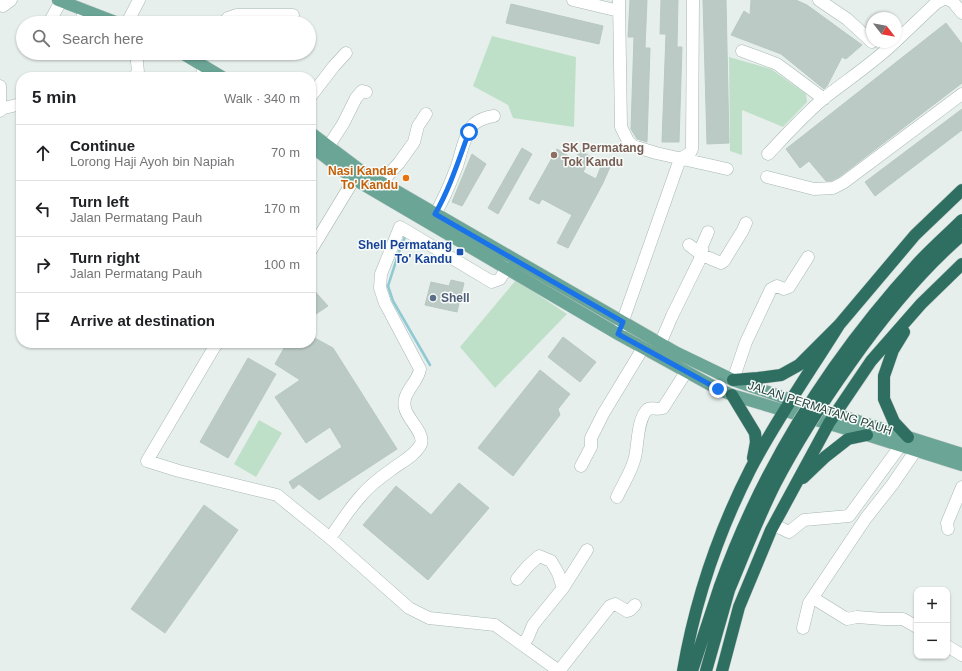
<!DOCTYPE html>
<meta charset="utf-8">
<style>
:root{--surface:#fff;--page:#f6f6f6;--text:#202124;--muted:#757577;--line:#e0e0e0}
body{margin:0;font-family:Arial,sans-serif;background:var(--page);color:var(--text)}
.controls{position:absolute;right:12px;bottom:12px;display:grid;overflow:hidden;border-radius:8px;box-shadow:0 1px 3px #0004}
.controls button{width:36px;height:36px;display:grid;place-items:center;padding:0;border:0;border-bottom:1px solid var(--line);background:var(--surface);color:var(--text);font:20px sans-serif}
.compass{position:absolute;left:866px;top:12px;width:36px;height:36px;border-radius:50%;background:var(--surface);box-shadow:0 1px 3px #0004;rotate:121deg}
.stop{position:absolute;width:12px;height:12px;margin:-9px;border:3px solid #1a73e8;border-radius:50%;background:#fff}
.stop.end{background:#1a73e8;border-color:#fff;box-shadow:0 1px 4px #0008}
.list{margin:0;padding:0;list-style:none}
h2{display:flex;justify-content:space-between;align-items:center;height:52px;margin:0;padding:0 16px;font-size:17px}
h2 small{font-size:13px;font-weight:400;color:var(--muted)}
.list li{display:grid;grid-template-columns:26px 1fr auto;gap:12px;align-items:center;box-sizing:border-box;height:56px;padding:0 16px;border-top:1px solid var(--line)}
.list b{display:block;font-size:15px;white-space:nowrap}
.list p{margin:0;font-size:13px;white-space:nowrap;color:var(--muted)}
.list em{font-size:13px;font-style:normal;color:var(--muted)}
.icon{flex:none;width:22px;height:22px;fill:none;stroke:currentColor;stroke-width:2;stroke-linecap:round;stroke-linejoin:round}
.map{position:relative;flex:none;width:962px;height:671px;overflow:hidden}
.search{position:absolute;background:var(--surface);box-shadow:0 1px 3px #0004;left:16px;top:16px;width:300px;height:44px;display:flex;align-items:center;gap:10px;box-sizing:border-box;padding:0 14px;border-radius:22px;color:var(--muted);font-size:15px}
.panel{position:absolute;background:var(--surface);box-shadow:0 1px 3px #0004;left:16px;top:72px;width:300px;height:276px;border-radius:16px}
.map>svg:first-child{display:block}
</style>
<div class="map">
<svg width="962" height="671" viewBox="0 0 962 671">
<rect width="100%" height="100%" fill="#e6efeb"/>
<path fill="#bfe0c8" d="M492,36L576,57L574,127L513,118L508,105L473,86Z
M729,57L771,69L806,94L807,102L783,127L742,110V155L730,151Z
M516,280L567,314L495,388L460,347Z
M259,420L282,433L256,477L234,464Z"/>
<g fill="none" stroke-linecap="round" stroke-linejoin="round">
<path stroke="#8ec9d4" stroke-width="2.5" d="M405,237L399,252L388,286L393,301L430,365"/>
</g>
<path fill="#bbcac4" stroke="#b8c9c2" d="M630,0H647L645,48H650L647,142L637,139L631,129L634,37H628Z
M661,0H678L677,47H682L679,142H662L666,34H660Z
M703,0H726L729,143L707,144Z
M751,0H796L807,5L862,45L846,59L842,57L827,86L824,89L781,54L731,35L744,11L750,15Z
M511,4L603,26L599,44L506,23Z
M946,23L962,44V83L839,177L831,181H826L809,161L800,168L786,149Z
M962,109V130L875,196L865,182Z
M522,148L532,154L498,214L488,208Z
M557,149L575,160L580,150L591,157L583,172L596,179L602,164L610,167L603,183L568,248L557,243L572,215L542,199L539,204L529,199Z
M472,154L486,164L462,206L452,202Z
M451,280L464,283L457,312L425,305L431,282L449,286Z
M311,287L328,306L316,314L311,310Z
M311,336L333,348L397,449L319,500L299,484L293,489L289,482L342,447L330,427L306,443L275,397L300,380L275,364L287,343H311Z
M563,337L596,362L580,382L548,357Z
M248,358L276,374L228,458L200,442Z
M540,370L570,394L558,409L560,415L513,476L478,448Z
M459,483L489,508L428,580L363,525L396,486L431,515Z
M204,505L238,530L165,633L131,609Z"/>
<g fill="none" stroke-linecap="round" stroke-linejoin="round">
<g stroke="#a8b8b2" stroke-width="13">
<path id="minor" d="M573,0L619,11
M619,0L621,127L628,141L633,146L656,153L727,169
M819,0L847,19L872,42
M949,0L953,2L962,13
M0,5L3,6L11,0
M49,23L61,1
M80,23L85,10
M127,23L139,0
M223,23L228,18L237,15H293
M896,41L936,3L942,0
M742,51L777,64L824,99
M195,60L200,53
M133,77L138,74C138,67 136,60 137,53
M202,77L203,65
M0,86V111
M311,96L334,66L346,53
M0,109L21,104
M328,147L343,124L356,98L362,91L366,92
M768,154C786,135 803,116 823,99C847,80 872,64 895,42
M767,177L814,189L833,188L843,183L962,94
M383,184L388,175L399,163L414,142L418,126L426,114
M435,214C444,199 451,182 457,166C461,154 465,132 474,124C480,119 487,117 494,116
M689,245L702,255L721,263L724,261L743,230L746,223
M311,250L359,171
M619,332L680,159L690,153L692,149L693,0
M218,343L215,346L147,461L179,471L277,495L330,538L409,608L429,618L495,625L559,671
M660,344L672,316L702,255V246L708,232
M733,380L746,342L771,289L777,286L784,289L789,287L808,257
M581,466L591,447V438L603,414L643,348
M617,497C623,484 632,471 635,457C638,446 637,418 648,409C651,407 658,410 663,408L686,372
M774,525L789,532L804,520L849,516L901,445
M948,529L947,523L962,487
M330,538C340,524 349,509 361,496C369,486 381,477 391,470C401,462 415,456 421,444C425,433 407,419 405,408C401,393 418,383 420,369L385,303L380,288L381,274L400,227L492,282L500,279L512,259
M517,579L528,566L539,556L551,561L558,573L563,588
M813,598L847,619L857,617L883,619H903L917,627
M803,628L809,603L866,518L892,485L916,450
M523,645L528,637L533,625L563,588L587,550
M947,646L962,655
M559,671L610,606L615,604L627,611L630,610L635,605"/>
</g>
<g stroke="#c2cac8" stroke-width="13">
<path id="major" d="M58,0L118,23
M182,53L222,77
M311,133L360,170L675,352L733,380L791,400L962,454
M311,146L354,179L618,334L718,389L732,395L867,435L962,465"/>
</g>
<g stroke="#c2cac8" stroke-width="13">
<path id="highway" d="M904,332L893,350L884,376V399L894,422L908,437
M733,380L758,378L781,375L799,365L839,325L915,235L962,190
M732,395L755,433L756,442L753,458
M803,478L825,457L848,439L867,435
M683,671C695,601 718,533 750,470C776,420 809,373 839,325
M692,671L720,586
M706,671L729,590
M722,671L739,607L771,530L829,423L871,361L921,304L962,264"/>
</g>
<use href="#minor" stroke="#fff" stroke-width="12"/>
<use href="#major" stroke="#6aa596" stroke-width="12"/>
<use href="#highway" stroke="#2f6f62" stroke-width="12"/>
<g stroke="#c2cac8" stroke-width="13" stroke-linecap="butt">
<path id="highway-bridge" d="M720,586C763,466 832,357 918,263C932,248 948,234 962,220
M729,590C744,554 758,518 775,484C797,442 822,403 849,365C882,318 918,273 962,235"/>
</g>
<use href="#highway-bridge" stroke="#2f6f62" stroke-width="12"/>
</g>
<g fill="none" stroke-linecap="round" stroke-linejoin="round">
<path stroke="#1a73e8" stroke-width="5" d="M469,132C459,159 450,188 435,214L623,322L618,334L718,389"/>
</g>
<circle fill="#8d6e63" stroke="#f7fbf9" stroke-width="1.5" cx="554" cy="155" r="4"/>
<circle fill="#e8710a" stroke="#f7fbf9" stroke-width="1.5" cx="406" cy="178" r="4"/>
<rect fill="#1a4fb4" stroke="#f7fbf9" stroke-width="1.5" x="456" y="248" width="8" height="8" rx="2"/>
<circle fill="#5c6f8a" stroke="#f7fbf9" stroke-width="1.5" cx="433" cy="298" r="4"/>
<g text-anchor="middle" stroke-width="3" stroke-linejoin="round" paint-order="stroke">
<g font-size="12" font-weight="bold" fill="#785e54" stroke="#f7fbf9" text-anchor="start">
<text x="562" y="152">SK Permatang<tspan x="562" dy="14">Tok Kandu</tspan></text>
</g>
<g font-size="12" font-weight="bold" fill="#c56008" stroke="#f7fbf9" text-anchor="end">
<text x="398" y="175">Nasi Kandar<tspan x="398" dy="14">To' Kandu</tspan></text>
</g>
<g font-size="12" font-weight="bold" fill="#164399" stroke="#f7fbf9" text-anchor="end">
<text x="452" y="249">Shell Permatang<tspan x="452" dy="14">To' Kandu</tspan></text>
</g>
<g font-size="12" font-weight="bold" fill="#4e5e75" stroke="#f7fbf9" text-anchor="start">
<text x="441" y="302">Shell</text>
</g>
<g font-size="12" fill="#24423a" stroke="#f7fbf9">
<text transform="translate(820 408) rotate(18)" y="4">JALAN PERMATANG PAUH</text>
</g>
</g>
</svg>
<div class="controls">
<button>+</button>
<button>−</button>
</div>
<svg class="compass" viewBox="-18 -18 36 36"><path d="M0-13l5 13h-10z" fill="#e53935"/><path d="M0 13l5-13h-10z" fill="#757577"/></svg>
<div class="stop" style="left:469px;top:132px"></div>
<div class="stop end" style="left:718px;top:389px"></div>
<div class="search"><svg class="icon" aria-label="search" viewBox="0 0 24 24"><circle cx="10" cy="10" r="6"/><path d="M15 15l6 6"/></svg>Search here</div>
<section class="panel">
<h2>5 min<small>Walk · 340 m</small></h2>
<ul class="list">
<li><svg class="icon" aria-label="ahead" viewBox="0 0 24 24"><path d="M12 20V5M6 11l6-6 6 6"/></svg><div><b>Continue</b><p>Lorong Haji Ayoh bin Napiah</p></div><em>70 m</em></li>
<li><svg class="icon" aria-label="left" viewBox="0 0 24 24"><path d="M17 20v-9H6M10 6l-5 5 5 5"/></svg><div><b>Turn left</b><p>Jalan Permatang Pauh</p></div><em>170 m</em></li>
<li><svg class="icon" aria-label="right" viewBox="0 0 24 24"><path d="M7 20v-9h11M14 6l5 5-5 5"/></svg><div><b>Turn right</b><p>Jalan Permatang Pauh</p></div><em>100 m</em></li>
<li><svg class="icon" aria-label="arrive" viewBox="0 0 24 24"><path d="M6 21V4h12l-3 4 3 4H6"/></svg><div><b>Arrive at destination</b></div></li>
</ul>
</section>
</div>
